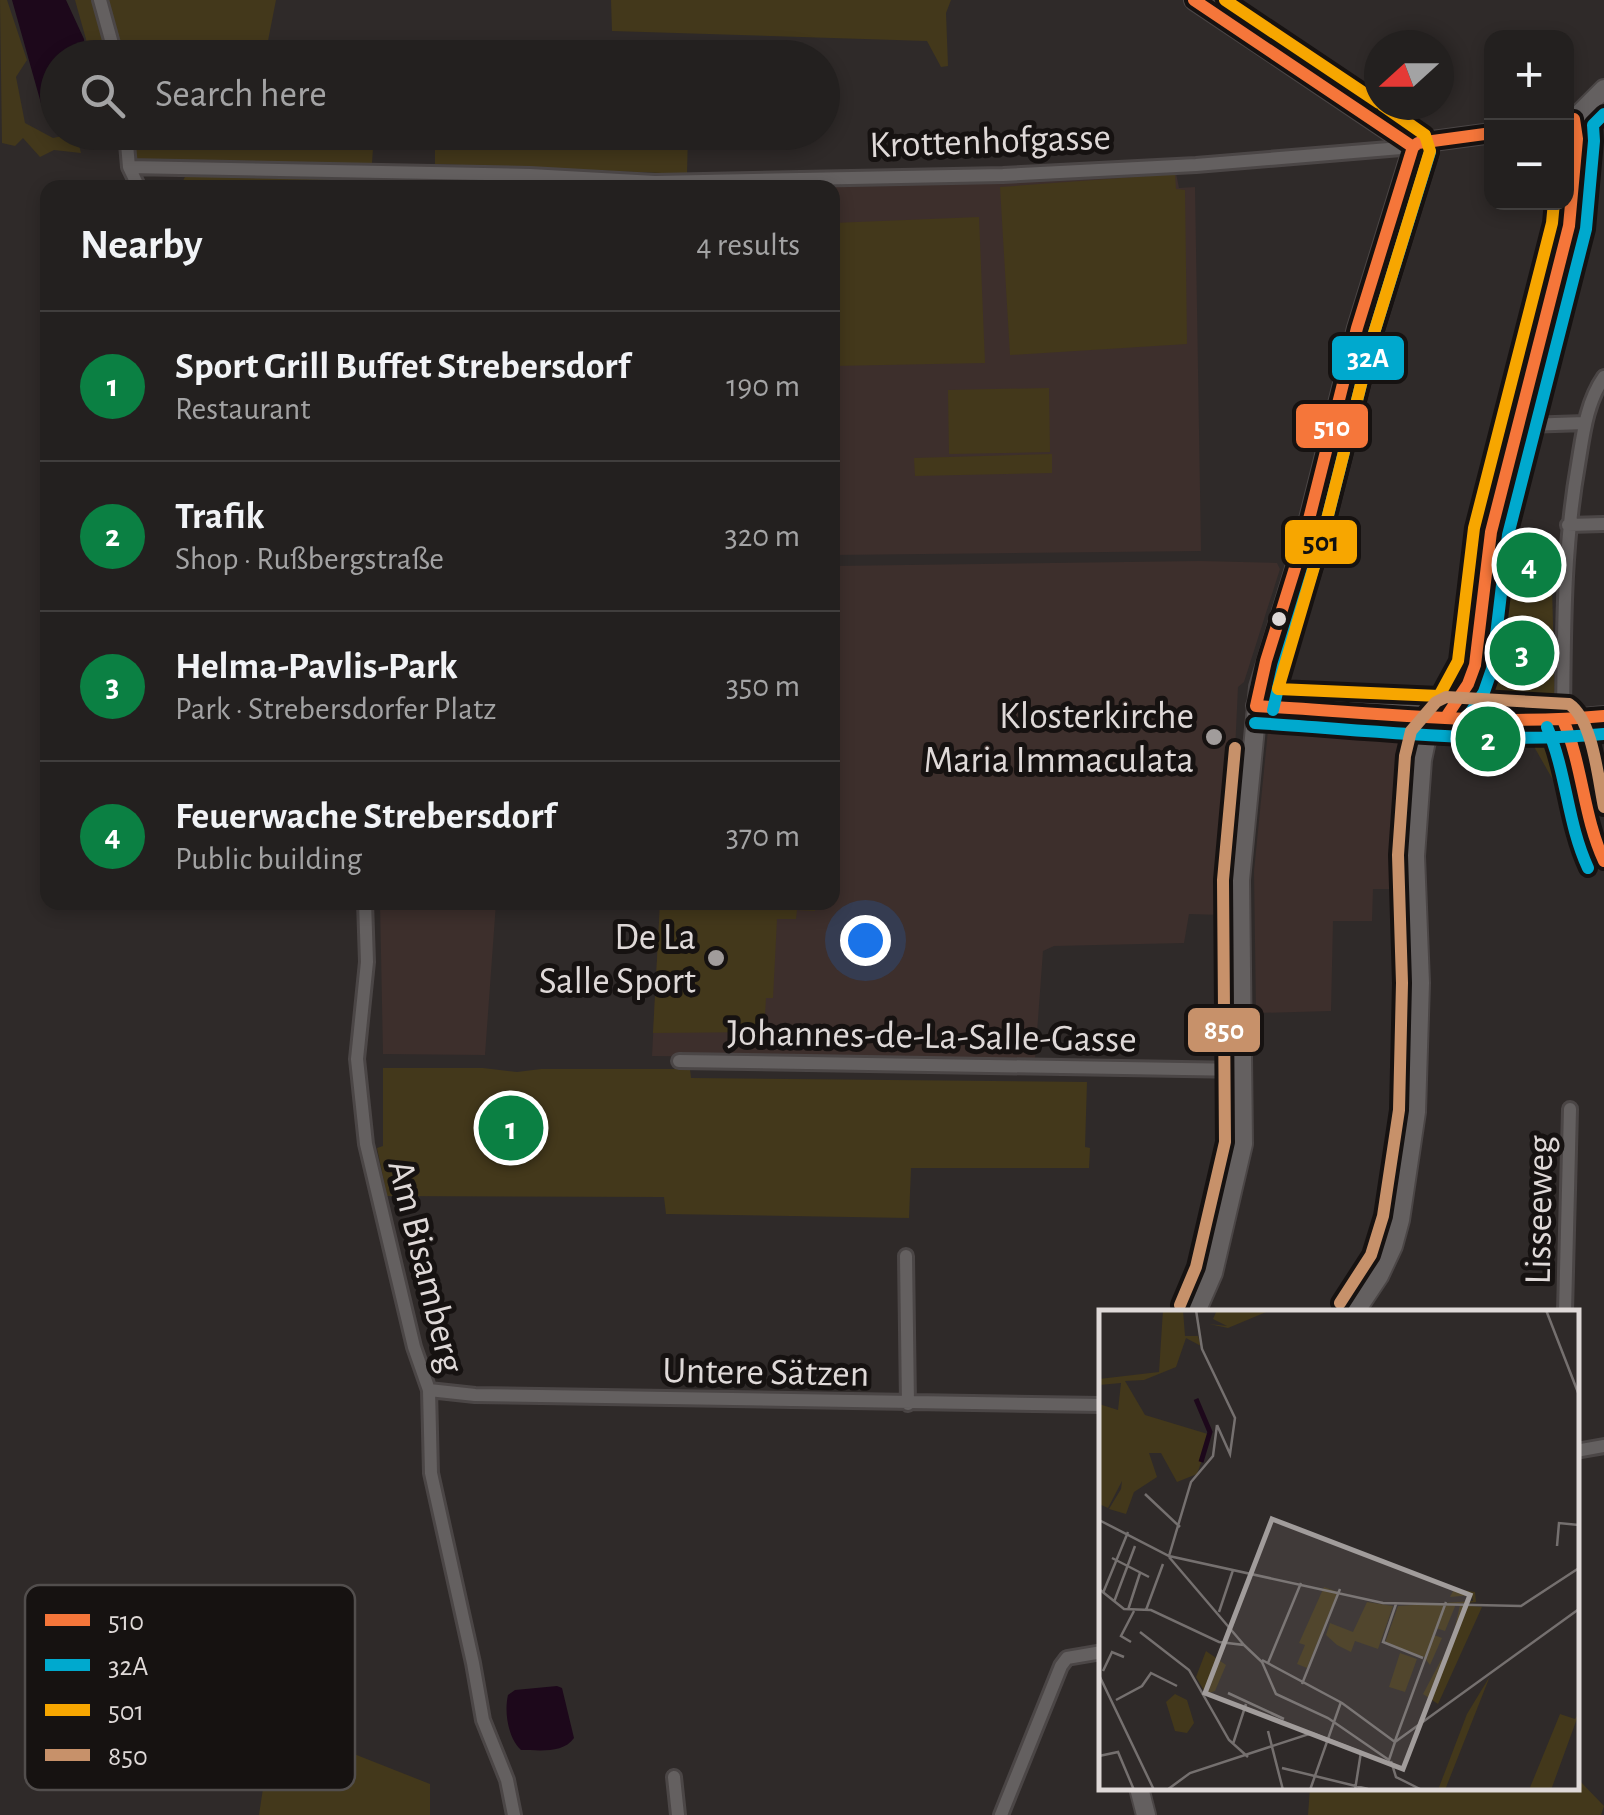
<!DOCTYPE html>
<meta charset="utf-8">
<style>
:root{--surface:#23201f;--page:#2b2828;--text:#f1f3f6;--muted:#a3a3a4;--line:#403e3d;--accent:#0b8043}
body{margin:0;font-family:"Alegreya Sans",sans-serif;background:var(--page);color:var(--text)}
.controls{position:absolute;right:30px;top:30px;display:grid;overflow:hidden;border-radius:20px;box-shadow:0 5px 15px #0003}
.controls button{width:90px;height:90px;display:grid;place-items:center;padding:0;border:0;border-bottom:2px solid var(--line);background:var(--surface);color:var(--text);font:50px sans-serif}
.compass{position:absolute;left:1364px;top:30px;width:90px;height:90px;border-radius:50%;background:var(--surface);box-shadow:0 5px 15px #0003;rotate:249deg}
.you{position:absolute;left:865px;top:940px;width:35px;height:35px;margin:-25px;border:8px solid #fff;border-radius:50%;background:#1a73e8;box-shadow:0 0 0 15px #1a73e833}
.badge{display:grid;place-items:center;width:65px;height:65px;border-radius:50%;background:var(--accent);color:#fff;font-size:32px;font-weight:700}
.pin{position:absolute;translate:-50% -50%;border:5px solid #fff;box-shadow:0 2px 10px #0006}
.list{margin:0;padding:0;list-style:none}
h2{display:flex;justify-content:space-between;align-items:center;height:130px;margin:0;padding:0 40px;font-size:42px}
h2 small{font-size:32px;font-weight:400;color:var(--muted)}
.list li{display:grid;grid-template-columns:65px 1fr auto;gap:30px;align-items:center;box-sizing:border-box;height:150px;padding:0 40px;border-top:2px solid var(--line)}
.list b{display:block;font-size:38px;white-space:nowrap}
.list p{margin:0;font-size:32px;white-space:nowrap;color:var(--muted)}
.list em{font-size:32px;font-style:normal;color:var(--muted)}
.icon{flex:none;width:55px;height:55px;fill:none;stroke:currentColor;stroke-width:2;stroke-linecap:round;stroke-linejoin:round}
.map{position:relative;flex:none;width:1604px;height:1815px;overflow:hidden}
.search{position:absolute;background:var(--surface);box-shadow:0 5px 15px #0003;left:40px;top:40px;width:800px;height:110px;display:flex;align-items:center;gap:25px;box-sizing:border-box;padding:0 35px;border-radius:55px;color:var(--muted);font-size:38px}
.panel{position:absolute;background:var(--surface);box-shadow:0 5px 15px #0003;left:40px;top:180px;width:800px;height:730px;border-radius:20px}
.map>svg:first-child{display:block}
</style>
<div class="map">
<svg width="1604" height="1815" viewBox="0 0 1604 1815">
<rect width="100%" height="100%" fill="#2f2a29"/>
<path fill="#3d2f2c" d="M1176,173L1179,188L1195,187L1201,551L833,555L832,188H804Z
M1201,561L1277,563L1280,569L1244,682L1238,687L1234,773L1220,885L1222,915L1189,914L1184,943L1054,946L1043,951L1035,1060L652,1056L660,903L832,902L833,566Z
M1269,720L1407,726L1413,734L1399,830L1397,889H1373L1372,921H1333L1331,1011L1256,1013L1254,871Z
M380,903H496L485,1055L383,1054Z"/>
<path fill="#43381b" d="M0,0H7L27,60L16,77L25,123L53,138L76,133L81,153L54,150L40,157L23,138L15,146L2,143Z
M75,0H94L96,18L110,57H91Z
M108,0H276L266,51L120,47Z
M611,0H951L946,13L948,66L941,67L927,41L612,31Z
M132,133H374L372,163L138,164L134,160Z
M435,133H688L687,174L435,164Z
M1175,174L1176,189L1185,190L1187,344L1010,355L1000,187Z
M186,175L633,183V187L179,188Z
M979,217L985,363L833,366V223Z
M1049,388L1050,452L949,454L948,390Z
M1052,454V473L915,476L914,458Z
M1517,587H1552L1555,701H1550L1549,706L1490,701L1485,693L1496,589Z
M1548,733L1555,773L1566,770L1562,755L1571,754L1577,790L1566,797L1561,794L1528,736Z
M660,903H816L815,911L797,910L796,919H777L773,998H766L764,1032L653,1033Z
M383,1068H483L517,1072L541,1069H690L691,1078L1087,1082L1085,1147L1090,1148L1089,1168H911L909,1218L666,1214L664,1197L387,1196L377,1148L383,1146Z
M273,1722L430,1784V1815H259Z
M1577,1778L1604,1806L1601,1815H1308L1310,1788H1576Z"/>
<path fill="#1d081b" d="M12,0H66L84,39L86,57L58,58L57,114H44Z
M557,1686L562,1688L574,1738C563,1754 539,1750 521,1750C508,1738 504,1712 508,1695L515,1690Z"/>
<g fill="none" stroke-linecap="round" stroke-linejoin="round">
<g stroke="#4b4646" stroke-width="18">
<path id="minor" d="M100,0L116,58
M126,132L129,167L139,188
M129,167L530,175L655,182L1003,175L1196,165L1413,147
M1604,377C1586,403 1583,435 1578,465C1563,550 1564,635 1563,720C1586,765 1580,817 1604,861
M1517,421L1525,425L1585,423
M1568,525L1604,524
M365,902L367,962L357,1059L366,1144L414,1347L429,1390L431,1473L473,1663L483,1720L507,1780L514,1815
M679,1061L1244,1070
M906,1256L908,1404
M1565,1312L1570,1109
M429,1390L475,1395L1102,1405
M1576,1451L1604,1446
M674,1777L678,1815
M1001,1815L1061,1666L1067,1658L1102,1652"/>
</g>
<g stroke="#4b4646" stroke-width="22">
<path id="tertiary" d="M1574,119L1604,89
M1256,706L1496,719L1563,720L1604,716"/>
</g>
<g stroke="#4b4646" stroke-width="22">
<path id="secondary" d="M1194,0L1413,147
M1413,147L1418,143L1492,133
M1196,1312L1213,1273L1243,1144L1240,880L1259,687L1304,539L1357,328L1413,147
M1355,1312L1379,1276L1393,1246L1400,1220L1416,1112L1420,983L1415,856L1422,760L1426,741L1460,699L1475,665L1491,532L1569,226L1577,139L1574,119L1566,122
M1139,1788L1146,1815"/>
</g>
<use href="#minor" stroke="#646060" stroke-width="12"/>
<use href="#tertiary" stroke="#646060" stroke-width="18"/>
<use href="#secondary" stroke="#646060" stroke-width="18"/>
<g stroke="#161211" stroke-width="20">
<path id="bus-1" d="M1194,0L1413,147
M1413,147L1418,143L1492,133
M1256,706L1266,661L1304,539L1357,328L1413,147
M1256,706C1371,712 1489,727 1604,716
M1448,714L1468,684L1475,665L1491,532L1569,226L1577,139L1574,119
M1563,720C1583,766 1583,816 1604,861"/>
</g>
<g stroke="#161211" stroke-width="20">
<path id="bus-2" d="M1273,710L1283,666L1321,543L1374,333L1430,152
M1255,723C1370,730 1489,745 1604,734
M1463,724L1484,692L1492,669L1508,535L1586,229L1594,141L1593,125L1604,114
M1547,727C1567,773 1567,823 1588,868"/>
</g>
<g stroke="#161211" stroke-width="20">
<path id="bus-3" d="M1225,0L1379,103
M1382,105L1425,135L1430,151L1374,333L1321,543L1278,689L1439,696L1458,661L1474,528L1552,223L1554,202"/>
</g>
<g stroke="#161211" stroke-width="20">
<path id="bus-4" d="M1340,1303L1371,1255L1383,1216L1399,1110L1402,983L1398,855L1405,756L1411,731L1436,702L1446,697L1569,704C1593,720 1598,779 1604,807
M1180,1305L1196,1267L1225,1142L1223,880L1235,748"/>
</g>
<use href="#bus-1" stroke="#f5763a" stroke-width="12"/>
<use href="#bus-2" stroke="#00a9ce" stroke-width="12"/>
<use href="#bus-3" stroke="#f7a600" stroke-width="12"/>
<use href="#bus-4" stroke="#c7916a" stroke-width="12"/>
</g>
<circle fill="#dfd9d8" stroke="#161211" stroke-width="4" cx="1279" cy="619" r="9"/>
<g fill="#a19c9b" stroke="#161211" stroke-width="4">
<circle cx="1214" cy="737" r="10"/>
<circle cx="716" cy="958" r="10"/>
</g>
<g text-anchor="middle" stroke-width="10" stroke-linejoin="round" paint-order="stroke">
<g font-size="38" fill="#dfd9d8" stroke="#161211">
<text transform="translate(990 140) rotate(-2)" y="13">Krottenhofgasse</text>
<text transform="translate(932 1035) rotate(1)" y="13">Johannes-de-La-Salle-Gasse</text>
<text transform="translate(1538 1210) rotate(-89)" y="13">Lisseeweg</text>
<text transform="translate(427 1266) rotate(76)" y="13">Am Bisamberg</text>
<text transform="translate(766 1371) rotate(1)" y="13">Untere Sätzen</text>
</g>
<g font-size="38" fill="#dfd9d8" stroke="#161211" text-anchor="end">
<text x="1194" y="728">Klosterkirche<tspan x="1194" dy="44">Maria Immaculata</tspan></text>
<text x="696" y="949">De La<tspan x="696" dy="44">Salle Sport</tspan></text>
</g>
</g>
<g transform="translate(1099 1310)">
<rect width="480" height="480" fill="#2f2a29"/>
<path d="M64,0H84L86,26H99L102,36L87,28L77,57L45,70L26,71L46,105L112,125L98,164L78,172L62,143H50L58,167L35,182L27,204L10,199L22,179L23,171L9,198L0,194V94L19,100L22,73L0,75V69L60,62ZM118,0H172L129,18L110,14L128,16L114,9ZM225,277L239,282L208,358L198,354L206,335L200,333ZM355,279L376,282L377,292L357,294L346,321L337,318L335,325L343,328L331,355L325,347L286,333L299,296L374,291L373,285L351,287ZM268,292L294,296L279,339L256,331L252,342L238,335L227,325L231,313L254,322ZM361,295L383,297L339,394L324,384L342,350L348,351ZM107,341L127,355L116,381L107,384L97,367ZM301,343L318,349L306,382L290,377ZM391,366L346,480H339L368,404ZM76,384L88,390L95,413L88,423L76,421L67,392ZM480,403L452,480H430L461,404L476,409Z" fill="#43381b"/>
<path fill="none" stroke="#1d081b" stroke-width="5" d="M97,89L111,122L102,152"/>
<path fill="none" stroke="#75706f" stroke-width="2.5" d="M97,0L103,39L136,108L131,144L118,115M447,0L480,85M46,184L81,217M0,210L70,246L284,293L422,296L480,258M458,236L460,213L480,215M70,246L92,172L114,146L118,115M70,247L145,335M13,248L50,267M0,279L25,299L52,300L120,332L145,335L163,352L177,384L229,408L290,450L296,432M4,283L29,222M15,292L36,236M297,294L284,332L324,348M29,300L41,263M47,300L64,254M120,302L134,260M41,322L90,360L130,430L149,447M32,332L22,326L35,301M163,350L243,393L296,432M169,353L202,273M4,361L13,342L25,347M0,365L55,480M203,374L241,279M129,383L185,409M17,390L43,376L52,363L78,376M169,421L184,480M296,431L347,292M296,432L480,299M134,434L147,394M0,446L19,442L35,480M292,451L297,467L323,480M183,458L269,479M68,480L91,463L213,423L262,442L256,480M211,480L242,392"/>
<path fill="#a19c9b" fill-opacity="0.15" stroke="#a19c9b" stroke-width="5" d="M173,209L371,285L304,459L106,383Z"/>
<rect width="480" height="480" fill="none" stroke="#dfd9d8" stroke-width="5"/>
</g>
<rect x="25" y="1585" width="330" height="205" rx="15" fill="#161211" stroke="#524e4d" stroke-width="2.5"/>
<rect x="45" y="1614" width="45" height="12" fill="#f5763a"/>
<rect x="45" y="1659" width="45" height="12" fill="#00a9ce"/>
<rect x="45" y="1704" width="45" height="12" fill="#f7a600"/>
<rect x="45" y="1749" width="45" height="12" fill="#c7916a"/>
<g font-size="28" fill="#dfd9d8">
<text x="108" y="1630">510</text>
<text x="108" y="1675">32A</text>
<text x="108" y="1720">501</text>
<text x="108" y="1765">850</text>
</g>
<g stroke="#161211" stroke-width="4">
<rect x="1330" y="334" width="76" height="48" rx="10" fill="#00a9ce"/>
<rect x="1294" y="402" width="76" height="48" rx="10" fill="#f5763a"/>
<rect x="1283" y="518" width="76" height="48" rx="10" fill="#f7a600"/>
<rect x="1186" y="1006" width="76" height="48" rx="10" fill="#c7916a"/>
</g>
<g font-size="28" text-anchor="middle" font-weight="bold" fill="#fff">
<text x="1368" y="367">32A</text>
<text x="1332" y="436">510</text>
<text x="1224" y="1039">850</text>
</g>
<g font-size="28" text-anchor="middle" font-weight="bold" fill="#111">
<text x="1321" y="551">501</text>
</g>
</svg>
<div class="controls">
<button>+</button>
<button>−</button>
</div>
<svg class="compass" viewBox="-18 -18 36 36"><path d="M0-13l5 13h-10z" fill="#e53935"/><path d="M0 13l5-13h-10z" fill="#a3a3a4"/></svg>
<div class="you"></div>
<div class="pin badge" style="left:511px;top:1128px">1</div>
<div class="pin badge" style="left:1488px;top:739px">2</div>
<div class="pin badge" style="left:1522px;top:653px">3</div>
<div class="pin badge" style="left:1529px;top:565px">4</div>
<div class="search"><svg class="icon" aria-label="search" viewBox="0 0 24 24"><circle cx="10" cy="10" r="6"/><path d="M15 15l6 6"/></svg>Search here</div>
<section class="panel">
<h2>Nearby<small>4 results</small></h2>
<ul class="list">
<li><span class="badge">1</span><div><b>Sport Grill Buffet Strebersdorf</b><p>Restaurant</p></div><em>190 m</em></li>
<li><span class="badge">2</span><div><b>Trafik</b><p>Shop · Rußbergstraße</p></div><em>320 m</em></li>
<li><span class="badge">3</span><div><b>Helma-Pavlis-Park</b><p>Park · Strebersdorfer Platz</p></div><em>350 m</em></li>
<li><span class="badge">4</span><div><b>Feuerwache Strebersdorf</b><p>Public building</p></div><em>370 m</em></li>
</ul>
</section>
</div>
